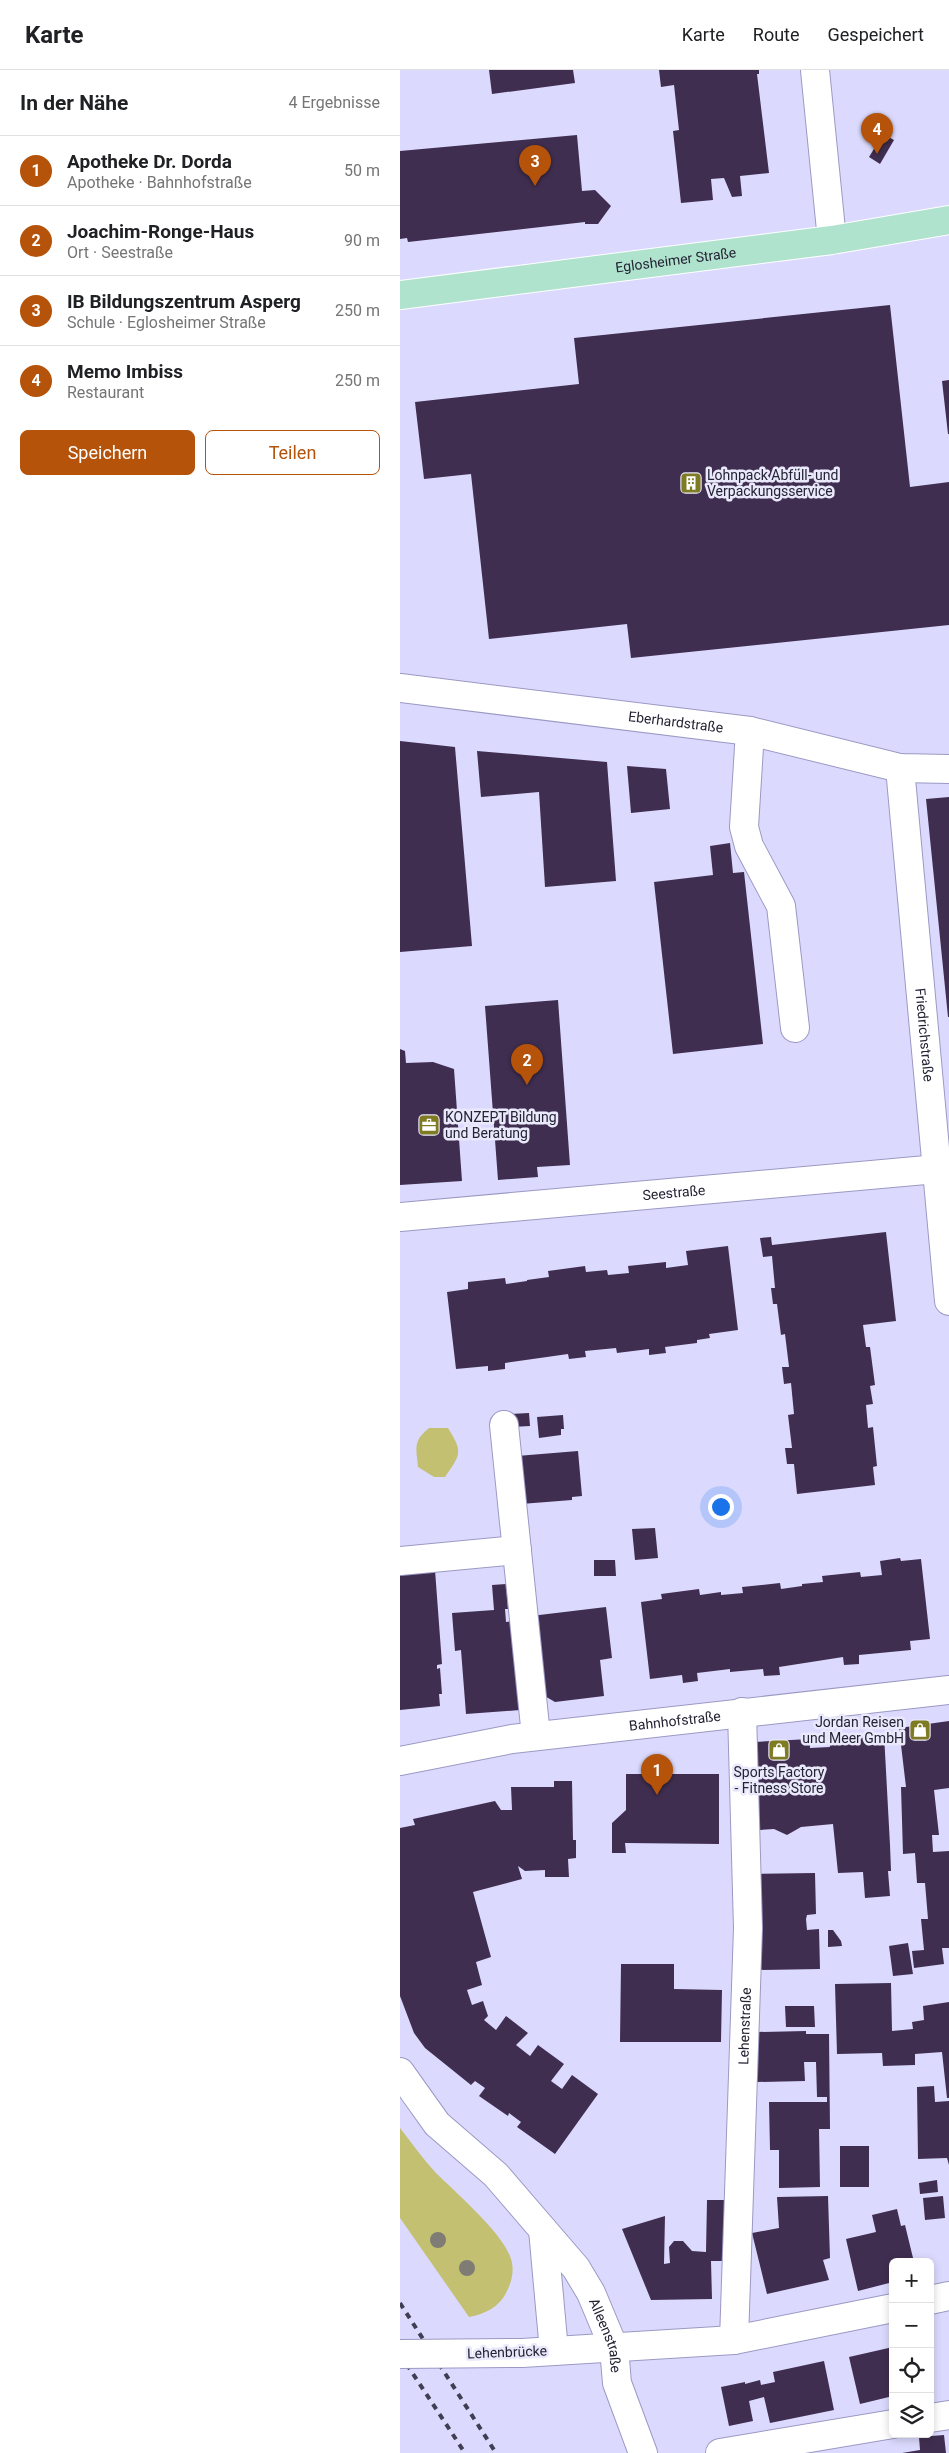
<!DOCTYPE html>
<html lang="de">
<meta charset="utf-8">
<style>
:root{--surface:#fff;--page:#f6f6f6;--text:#202124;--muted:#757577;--line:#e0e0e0;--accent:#b45309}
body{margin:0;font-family:Roboto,sans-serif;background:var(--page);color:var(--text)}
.controls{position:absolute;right:15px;bottom:15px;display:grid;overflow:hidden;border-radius:8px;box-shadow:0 2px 8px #0003}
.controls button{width:45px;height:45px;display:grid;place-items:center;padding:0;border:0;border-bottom:1px solid var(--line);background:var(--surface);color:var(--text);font:25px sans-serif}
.you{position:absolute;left:320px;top:1436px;width:18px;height:18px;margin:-12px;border:4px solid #fff;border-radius:50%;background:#1a73e8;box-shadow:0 0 0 8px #1a73e833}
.badge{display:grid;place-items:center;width:32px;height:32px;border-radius:50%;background:var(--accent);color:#fff;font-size:16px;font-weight:700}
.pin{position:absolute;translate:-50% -41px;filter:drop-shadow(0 1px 2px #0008)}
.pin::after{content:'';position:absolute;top:26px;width:18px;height:15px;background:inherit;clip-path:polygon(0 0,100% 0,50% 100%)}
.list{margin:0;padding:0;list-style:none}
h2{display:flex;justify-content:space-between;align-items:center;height:65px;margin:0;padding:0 20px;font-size:21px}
h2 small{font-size:16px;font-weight:400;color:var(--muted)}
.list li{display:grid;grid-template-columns:32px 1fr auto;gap:15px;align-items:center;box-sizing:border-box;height:70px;padding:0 20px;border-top:1px solid var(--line)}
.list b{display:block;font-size:19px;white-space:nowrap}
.list p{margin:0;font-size:16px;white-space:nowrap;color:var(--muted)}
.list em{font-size:16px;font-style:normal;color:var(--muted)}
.actions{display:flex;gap:10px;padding:15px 20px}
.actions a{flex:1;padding:11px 0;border:1px solid var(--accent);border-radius:8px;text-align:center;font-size:18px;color:var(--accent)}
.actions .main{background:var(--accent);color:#fff}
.icon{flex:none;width:28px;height:28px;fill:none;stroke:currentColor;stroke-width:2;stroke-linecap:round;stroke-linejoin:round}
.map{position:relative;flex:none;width:549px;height:2383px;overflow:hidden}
header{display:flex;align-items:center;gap:30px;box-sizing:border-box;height:70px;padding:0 25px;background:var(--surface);border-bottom:1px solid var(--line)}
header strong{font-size:24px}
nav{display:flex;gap:28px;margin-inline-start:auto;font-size:18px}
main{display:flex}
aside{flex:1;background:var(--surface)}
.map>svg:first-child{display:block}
</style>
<header>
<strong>Karte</strong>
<nav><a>Karte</a><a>Route</a><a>Gespeichert</a></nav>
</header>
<main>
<aside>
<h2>In der Nähe<small>4 Ergebnisse</small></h2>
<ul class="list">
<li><span class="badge">1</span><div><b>Apotheke Dr. Dorda</b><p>Apotheke · Bahnhofstraße</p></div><em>50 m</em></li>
<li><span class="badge">2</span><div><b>Joachim-Ronge-Haus</b><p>Ort · Seestraße</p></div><em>90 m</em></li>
<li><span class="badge">3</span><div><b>IB Bildungszentrum Asperg</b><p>Schule · Eglosheimer Straße</p></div><em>250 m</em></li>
<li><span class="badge">4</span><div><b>Memo Imbiss</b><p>Restaurant</p></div><em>250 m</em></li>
</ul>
<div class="actions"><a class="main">Speichern</a><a>Teilen</a></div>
</aside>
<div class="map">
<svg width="549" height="2383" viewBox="0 0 549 2383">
<rect width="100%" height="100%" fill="#dbdafe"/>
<path fill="#c3c072" d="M29,1358H48C63,1382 61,1384 45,1407H34L18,1397C16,1377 13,1371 29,1358Z
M0,2058C12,2073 23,2089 36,2103C55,2122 108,2167 112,2193C114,2203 111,2214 106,2223C99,2237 85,2244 69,2247L0,2148Z"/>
<path fill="#402e50" d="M89,0H173L175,13L92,24Z
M259,0H359V4H357L369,103L340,106L342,126L332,127L324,108L311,109L313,130L281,133L273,61L279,60L274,15L261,17Z
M483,64L494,70L480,94L469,87Z
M177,65L182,121L195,120L211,136L198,154H185V152L8,172L7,168L0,169V81Z
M490,235L510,417L549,412V555L231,588L227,554L89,569L71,404L24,409L15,332L179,314L174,268Z
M549,310V364H548L542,311Z
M0,671L55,677L72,876L0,882Z
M77,681L207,692L216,811L145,817L139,722L81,727Z
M227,696L266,699L270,739L231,743Z
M549,727V947H548L526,729Z
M330,773L333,803L344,802L363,974L273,984L254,812L313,805L310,776Z
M158,930L170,1095L137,1097L138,1107L98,1110L85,936Z
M0,979L5,981L6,993L33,992L54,999L62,1111L0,1115Z
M486,1162L496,1251L463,1255L466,1277H470L475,1315L470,1316L473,1334L466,1335L468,1358L473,1357L477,1396L473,1397L475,1415L397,1424L394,1394H387L385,1378H392L388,1345L394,1344L391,1313L384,1314L382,1297H389L385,1264L381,1265L377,1234H373L371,1218H375L372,1186L363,1187L360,1168L371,1167L372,1175Z
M328,1176L338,1260L309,1264L310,1268L297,1270V1273L265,1277L266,1283L249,1285V1279L217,1283L216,1278L185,1281L186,1287L169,1289L168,1284L105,1293V1299L88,1301V1296L56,1299L47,1222L68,1219V1212L105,1208L106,1214L127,1211V1210L149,1207L148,1201L185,1196L186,1202L207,1200L208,1205L229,1203L228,1196L266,1192V1198L288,1195L286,1181Z
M129,1343L130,1356L112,1357L110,1344Z
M163,1345L164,1359H161V1365L139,1368L137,1347Z
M178,1381L182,1426L172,1427V1430L121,1434L117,1386Z
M255,1458L258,1488L235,1490L232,1459Z
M500,1488L501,1491L521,1489L530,1569L510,1571L511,1580L459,1585V1594L444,1595L443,1587L379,1597L380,1605L364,1606L363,1599L330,1602V1599L297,1603L298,1611L283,1613L282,1605L250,1609L241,1532L262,1529L261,1524L299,1519L300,1525L321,1522V1525L343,1523L342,1517L380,1513L381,1519L402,1516V1514L423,1512L422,1506L460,1502L461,1507L482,1505L480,1491Z
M194,1490H215L216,1506H194Z
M35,1500L42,1594L37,1595V1599L40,1598L42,1624H39L40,1636L0,1640V1503Z
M106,1514L108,1539H105L106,1552L114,1551L120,1640L66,1644L61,1580L55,1581L52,1543L94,1540L92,1515Z
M206,1537L212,1588L200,1590L204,1626L155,1632L143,1625L131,1546Z
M549,1651V1718L534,1720L539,1765H532L533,1782L549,1781V1878H542L544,1894L514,1898L512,1881L524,1880L521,1849H528L525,1813H517L515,1783L503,1784L501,1717H506L499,1658Z
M484,1664L490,1775L491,1801H488L490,1826L465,1828L463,1802L438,1803L433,1754L401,1757L387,1765L374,1759L360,1760L354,1672L410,1669V1678L430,1677L429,1668Z
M226,1704H319V1774L225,1773L226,1783H212V1753L226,1740Z
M154,1711H172L173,1770H176V1788L168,1789L169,1807H145V1800L125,1801L118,1796L122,1809L73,1822L91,1887L76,1892L82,1915L67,1920L72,1935L83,1931L88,1946L84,1950L96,1960L106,1946L128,1963L116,1975L130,1986L138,1975L164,1994L151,2011L162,2019L172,2005L198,2024L155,2084L117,2057L121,2052L109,2043L108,2046L79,2026L85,2018L75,2011L71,2015L25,1978L14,1963L0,1926V1758L15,1755L13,1749L95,1731L101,1740H112L111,1717H154Z
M415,1803L416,1844L407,1845L406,1849L407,1860L419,1859L420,1899L355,1900L353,1804Z
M428,1860H433L441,1871L442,1876L428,1877Z
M508,1873L513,1904L493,1906L489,1876Z
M221,1894H274V1919L322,1920L321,1972H220Z
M491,1913L492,1961L513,1959L512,1952L524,1950L523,1936L549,1932V2028H547L542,1982L515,1984V1995L483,1996L482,1983L437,1984L435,1914Z
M385,1936H414L415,1957H386Z
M406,1961V1964H429L430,2059H419L420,2117L379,2118V2080H370L369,2032H427V2027H417L416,1992H404L405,2011L357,2012L356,1962Z
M534,2016L535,2032L549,2031V2095L547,2088L518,2089L517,2017Z
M440,2076H469V2117H440Z
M537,2110L538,2122L520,2124L519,2113Z
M428,2126L430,2188L423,2190L429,2210L367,2224L352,2163L379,2158L377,2127Z
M543,2126L545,2148L525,2150L523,2128Z
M307,2130H331L332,2191H311L312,2229L251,2230L222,2159L265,2146L264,2194L270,2193L269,2177L274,2171H283L292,2181L306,2182Z
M497,2139L501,2156L505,2155L514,2192H493V2212L458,2221L446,2169L476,2162L472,2145Z
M493,2277V2326L460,2334L449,2287Z
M424,2291L434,2340L370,2353L364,2327L349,2331L353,2351L329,2356L321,2317L345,2312V2314L360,2310L361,2315L375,2312L373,2302Z
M544,2365L546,2383H502L520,2380L519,2367Z"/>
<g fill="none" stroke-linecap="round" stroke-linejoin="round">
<g stroke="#9b99c4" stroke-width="30">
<g id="minor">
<path d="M415,0L432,170"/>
<path id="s1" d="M0,618L350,661L500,698L549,699"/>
<path d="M350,661L344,757L349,776L381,836L395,958"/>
<path id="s2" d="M500,698L549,1231"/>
<path id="s3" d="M0,1147L549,1098"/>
<path d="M104,1355L136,1666"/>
<path d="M0,1491L117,1480"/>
<path id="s4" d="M0,1691L112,1669L549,1620"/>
<path id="s5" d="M0,2002L37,2054L96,2105L176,2198L191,2223L214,2278L217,2313L243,2383"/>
<path d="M143,2160L154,2281"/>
<path d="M530,2230L549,2226"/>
<path id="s6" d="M334,2270L348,1858L342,1642"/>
<path d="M122,2283L334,2270L493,2238"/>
<path d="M530,2348L549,2345"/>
<path d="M320,2383L493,2354"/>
</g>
</g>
<g stroke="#fff" stroke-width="30">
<g id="major">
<path id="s7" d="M0,225L432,170L549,150"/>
</g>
</g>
<use href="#minor" stroke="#fff" stroke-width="28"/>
<use href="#major" stroke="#afe3ce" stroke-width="28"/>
<path stroke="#3f3e52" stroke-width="4" stroke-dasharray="6 6" stroke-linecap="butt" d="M0,2233L96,2383
M0,2284L65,2383"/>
<g stroke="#9b99c4" stroke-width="30" stroke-linecap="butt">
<path id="minor-bridge" d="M0,2284L122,2283"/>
</g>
<use href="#minor-bridge" stroke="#fff" stroke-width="28"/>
</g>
<g fill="#7e7c74">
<circle cx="38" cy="2170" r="8"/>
<circle cx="67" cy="2198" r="8"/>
</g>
<defs>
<g id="building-square" transform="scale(1.125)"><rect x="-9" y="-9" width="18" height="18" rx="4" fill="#7f7b22" stroke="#eae9fc"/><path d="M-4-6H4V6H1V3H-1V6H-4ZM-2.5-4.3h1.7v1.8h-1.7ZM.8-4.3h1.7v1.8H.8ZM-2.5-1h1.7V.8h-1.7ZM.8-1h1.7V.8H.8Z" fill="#fff"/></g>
<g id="office-square" transform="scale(1.125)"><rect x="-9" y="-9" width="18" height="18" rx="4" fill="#7f7b22" stroke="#eae9fc"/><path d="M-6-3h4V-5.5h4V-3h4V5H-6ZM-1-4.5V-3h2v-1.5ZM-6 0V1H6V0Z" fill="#fff"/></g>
<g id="shop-square" transform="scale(1.125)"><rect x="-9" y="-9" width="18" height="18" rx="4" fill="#7f7b22" stroke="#eae9fc"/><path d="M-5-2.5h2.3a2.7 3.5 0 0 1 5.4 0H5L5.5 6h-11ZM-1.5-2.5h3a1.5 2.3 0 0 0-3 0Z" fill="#fff"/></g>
</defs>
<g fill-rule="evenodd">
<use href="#building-square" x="291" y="413"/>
<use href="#office-square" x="29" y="1055"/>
<use href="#shop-square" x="520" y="1660"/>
<use href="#shop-square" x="379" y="1680"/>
</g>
<g text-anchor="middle" stroke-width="5" stroke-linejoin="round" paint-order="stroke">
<g font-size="14" fill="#242334" stroke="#eae9fc">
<text dy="5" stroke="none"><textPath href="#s7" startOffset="278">Eglosheimer Straße</textPath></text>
<text dy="5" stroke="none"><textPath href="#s1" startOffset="278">Eberhardstraße</textPath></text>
<text dy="5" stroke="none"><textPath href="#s2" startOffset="268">Friedrichstraße</textPath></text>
<text dy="5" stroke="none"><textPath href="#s3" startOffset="275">Seestraße</textPath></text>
<text dy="5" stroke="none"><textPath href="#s4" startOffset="278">Bahnhofstraße</textPath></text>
<text dy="5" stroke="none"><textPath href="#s6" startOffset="314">Lehenstraße</textPath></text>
<text dy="5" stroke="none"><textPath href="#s5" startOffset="339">Alleenstraße</textPath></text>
<text transform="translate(107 2282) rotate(-2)" y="5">Lehenbrücke</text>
</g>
<g font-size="14" fill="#242334" stroke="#eae9fc" text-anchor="start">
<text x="307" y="410">Lohnpack Abfüll- und<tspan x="307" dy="16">Verpackungsservice</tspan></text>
<text x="45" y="1052">KONZEPT Bildung<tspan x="45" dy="16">und Beratung</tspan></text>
<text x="504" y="1657" text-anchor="end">Jordan Reisen<tspan x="504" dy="16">und Meer GmbH</tspan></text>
<text x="379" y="1707" text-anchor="middle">Sports Factory<tspan x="379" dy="16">- Fitness Store</tspan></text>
</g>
</g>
</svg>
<div class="controls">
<button>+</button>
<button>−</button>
<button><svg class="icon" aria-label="locate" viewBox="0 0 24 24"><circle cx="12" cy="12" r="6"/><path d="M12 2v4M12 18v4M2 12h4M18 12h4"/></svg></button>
<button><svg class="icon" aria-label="layers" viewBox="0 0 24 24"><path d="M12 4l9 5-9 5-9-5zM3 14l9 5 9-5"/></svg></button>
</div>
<div class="you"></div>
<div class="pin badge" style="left:257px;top:1725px">1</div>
<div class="pin badge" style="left:127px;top:1015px">2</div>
<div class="pin badge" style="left:135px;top:116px">3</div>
<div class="pin badge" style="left:477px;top:84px">4</div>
</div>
</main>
